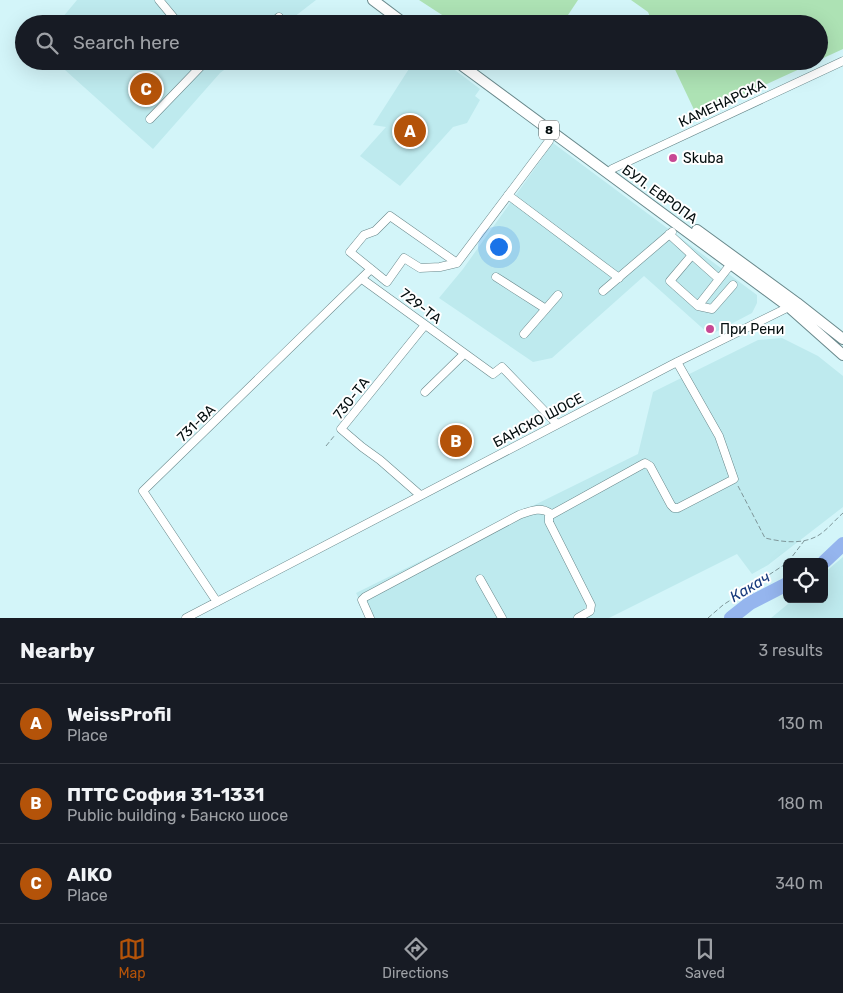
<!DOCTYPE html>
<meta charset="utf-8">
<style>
:root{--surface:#171b24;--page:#242831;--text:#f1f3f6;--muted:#9ea1a6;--line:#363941;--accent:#b45309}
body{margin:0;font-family:Rubik,sans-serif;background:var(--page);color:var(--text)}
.controls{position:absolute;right:15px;bottom:15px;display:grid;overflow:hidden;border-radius:8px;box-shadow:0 5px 20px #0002}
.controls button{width:45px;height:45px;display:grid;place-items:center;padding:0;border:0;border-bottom:1px solid var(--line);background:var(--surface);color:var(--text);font:25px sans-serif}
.you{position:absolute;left:498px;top:246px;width:18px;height:18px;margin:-12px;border:4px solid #fff;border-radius:50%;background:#1a73e8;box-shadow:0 0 0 8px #1a73e833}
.badge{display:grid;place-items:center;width:32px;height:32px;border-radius:50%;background:var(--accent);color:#fff;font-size:16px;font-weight:700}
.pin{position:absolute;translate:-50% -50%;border:2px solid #fff;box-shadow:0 1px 5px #0006}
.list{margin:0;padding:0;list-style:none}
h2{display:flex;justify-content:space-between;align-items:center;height:65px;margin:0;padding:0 20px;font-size:21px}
h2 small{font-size:16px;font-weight:400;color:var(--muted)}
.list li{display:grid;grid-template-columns:32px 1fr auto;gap:15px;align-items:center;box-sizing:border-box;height:80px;padding:0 20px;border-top:1px solid var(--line)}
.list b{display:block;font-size:19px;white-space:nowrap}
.list p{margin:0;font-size:16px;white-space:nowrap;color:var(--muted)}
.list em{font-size:16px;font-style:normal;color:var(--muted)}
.icon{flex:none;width:28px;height:28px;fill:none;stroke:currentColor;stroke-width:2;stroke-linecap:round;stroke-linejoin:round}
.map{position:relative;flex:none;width:843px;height:618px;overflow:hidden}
.search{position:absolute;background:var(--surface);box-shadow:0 5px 20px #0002;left:15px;right:15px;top:15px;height:55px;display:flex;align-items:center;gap:12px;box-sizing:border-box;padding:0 18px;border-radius:28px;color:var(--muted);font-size:19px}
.sheet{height:305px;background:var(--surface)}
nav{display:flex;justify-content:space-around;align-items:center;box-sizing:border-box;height:70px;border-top:1px solid var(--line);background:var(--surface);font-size:14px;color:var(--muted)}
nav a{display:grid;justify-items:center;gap:2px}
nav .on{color:var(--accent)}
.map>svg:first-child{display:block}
</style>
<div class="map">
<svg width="843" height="618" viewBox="0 0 843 618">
<rect width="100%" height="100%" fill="#d3f5f9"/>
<path fill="#beeaee" d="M77,0H316L285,24H57Z
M55,61H236L220,73L153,149Z
M414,61H443L480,89L475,96L480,100L467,123L453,127L400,186L360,156L386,127L373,125Z
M553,143L757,295V303L752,313L710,335L644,276L552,358L533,362L439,298L463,269Z
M782,338L818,356L843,376V507L768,565L752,574L737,554L609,618H369L356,593L638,454L653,392L758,340Z
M843,557V618H771L794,599H824V573Z"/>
<path fill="#ade2b4" d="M419,0H578L562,24H456Z
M631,0H843V49L819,60V24H653L648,12Z
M671,61H817L697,116Z"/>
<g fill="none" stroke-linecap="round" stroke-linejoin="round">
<path stroke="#95b5ee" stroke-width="14" d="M824,562L843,544
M731,618L750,603L787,584"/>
<g stroke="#69888b" stroke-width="9">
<path id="minor" d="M159,0L179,24
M271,24L279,17
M215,61H224
M150,119L206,61
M612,169L843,61
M508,195L619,278
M669,234L692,255L670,281L698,306L712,309L733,285
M692,255L719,279
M457,263L390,216L375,231L364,235L350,252L387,282L404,258L420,268L440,267L457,263L549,141
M496,277L546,309
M362,279L493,374L502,367L557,424
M603,291L672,232
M698,306L731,264
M524,334L558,295
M425,392L464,354
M420,495L380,460L362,447L341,429L425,325
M480,579L502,618
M217,602L143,491L371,269
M186,618L677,362L793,305
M370,618L362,600L365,597L519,515C530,511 541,506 551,514
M578,618L590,611L591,605L549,522V516L645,463L650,466L671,505L674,508H678L734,479L719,436L677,362"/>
</g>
<g stroke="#69888b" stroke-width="12">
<path id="major" d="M373,0L405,24
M456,61L789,307L843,355
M697,230L797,303L843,339"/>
</g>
<path stroke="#7e9699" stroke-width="1" stroke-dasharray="5 2.5" stroke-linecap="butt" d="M326,446L335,435
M738,486L765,538C782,542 803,545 819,535C828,529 835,520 843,513
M788,562L804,541
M708,618L723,605L787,563"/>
<use href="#minor" stroke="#fff" stroke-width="8"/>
<use href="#major" stroke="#fff" stroke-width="10"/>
</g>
<g fill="#c74894" stroke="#fff" stroke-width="2">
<circle cx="673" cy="158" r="5"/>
<circle cx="710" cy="329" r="5"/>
</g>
<g text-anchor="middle" stroke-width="4" stroke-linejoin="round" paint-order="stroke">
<rect fill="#fff" stroke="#4f5657" stroke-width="1" x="539" y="120.5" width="20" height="19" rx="4"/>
<g font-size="12" font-weight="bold" fill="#040e0f">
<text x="549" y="134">8</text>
</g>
<g font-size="14" fill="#040e0f" stroke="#fff">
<text transform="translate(722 103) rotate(-25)" y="5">КАМЕНАРСКА</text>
<text transform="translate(660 194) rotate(36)" y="5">БУЛ. ЕВРОПА</text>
<text transform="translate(421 306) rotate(37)" y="5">729-ТА</text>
<text transform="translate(351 398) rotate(-52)" y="5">730-ТА</text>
<text transform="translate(538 420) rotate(-28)" y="5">БАНСКО ШОСЕ</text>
<text transform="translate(196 423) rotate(-44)" y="5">731-ВА</text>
</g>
<g font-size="14" fill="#040e0f" stroke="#fff" text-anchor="start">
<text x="683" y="163">Skuba</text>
<text x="720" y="334">При Рени</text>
</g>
<g font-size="15" font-style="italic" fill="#193b7d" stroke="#fff">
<text transform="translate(750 587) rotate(-31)" y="5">Какач</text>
</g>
</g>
</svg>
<div class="controls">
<button><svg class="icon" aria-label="locate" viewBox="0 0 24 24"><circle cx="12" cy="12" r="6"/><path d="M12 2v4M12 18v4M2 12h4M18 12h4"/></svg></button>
</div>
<div class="you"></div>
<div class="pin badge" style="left:410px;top:131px">A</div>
<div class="pin badge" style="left:456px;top:441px">B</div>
<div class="pin badge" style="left:146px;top:89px">C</div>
<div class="search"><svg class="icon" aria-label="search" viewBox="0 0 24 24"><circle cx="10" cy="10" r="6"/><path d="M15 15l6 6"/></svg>Search here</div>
</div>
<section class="sheet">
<h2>Nearby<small>3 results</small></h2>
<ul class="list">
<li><span class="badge">A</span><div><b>WeissProfil</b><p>Place</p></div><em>130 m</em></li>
<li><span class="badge">B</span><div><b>ПТТС София 31-1331</b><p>Public building · Банско шосе</p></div><em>180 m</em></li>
<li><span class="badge">C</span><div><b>AIKO</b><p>Place</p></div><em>340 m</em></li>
</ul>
</section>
<nav>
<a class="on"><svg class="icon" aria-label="map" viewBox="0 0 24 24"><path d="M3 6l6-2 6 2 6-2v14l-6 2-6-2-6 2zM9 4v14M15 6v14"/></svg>Map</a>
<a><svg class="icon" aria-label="directions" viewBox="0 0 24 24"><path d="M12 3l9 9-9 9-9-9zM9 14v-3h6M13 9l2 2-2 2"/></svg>Directions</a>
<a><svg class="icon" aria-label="saved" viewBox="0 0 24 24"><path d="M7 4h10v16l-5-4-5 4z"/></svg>Saved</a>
</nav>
